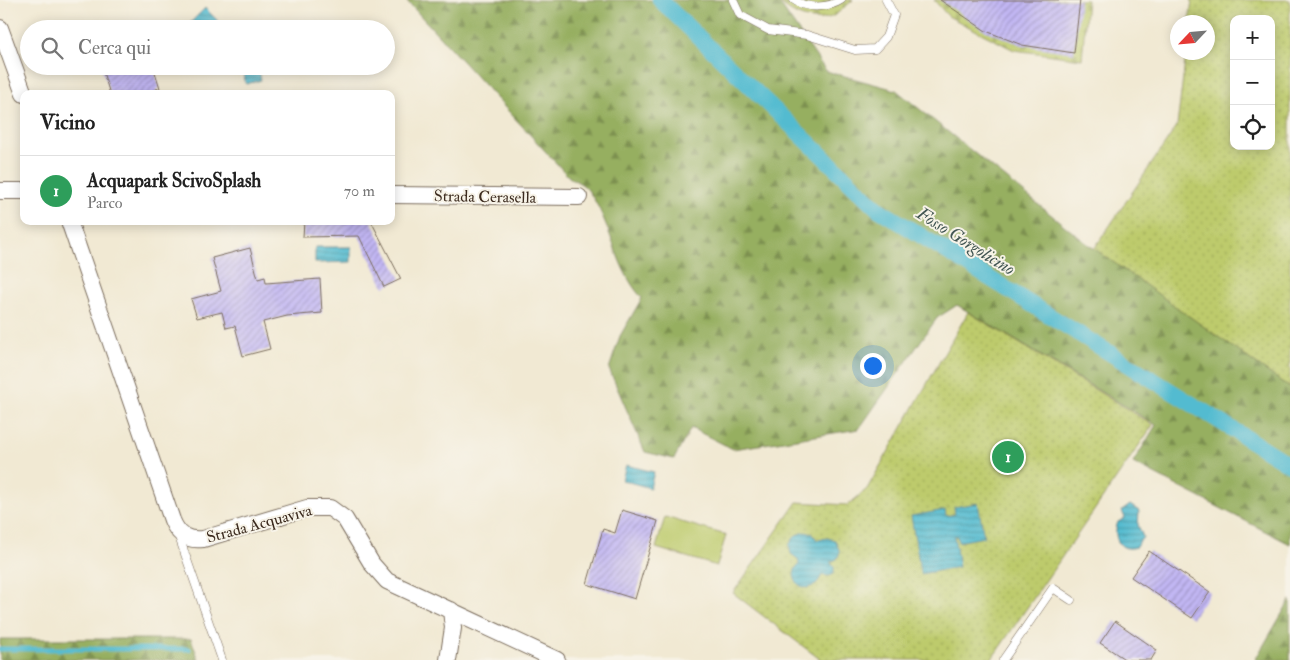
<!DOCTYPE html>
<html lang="it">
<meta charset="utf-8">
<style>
:root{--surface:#fff;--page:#f2f2f2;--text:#222;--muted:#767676;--line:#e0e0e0;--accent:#d93025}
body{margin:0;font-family:"IM FELL Double Pica",serif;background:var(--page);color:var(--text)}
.controls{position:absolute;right:15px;top:15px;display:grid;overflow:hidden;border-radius:10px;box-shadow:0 2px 12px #0003}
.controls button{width:45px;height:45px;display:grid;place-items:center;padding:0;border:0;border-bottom:1px solid var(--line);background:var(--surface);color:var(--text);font:25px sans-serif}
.compass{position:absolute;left:1170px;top:15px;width:45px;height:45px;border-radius:50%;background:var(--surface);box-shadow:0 2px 12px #0003;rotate:244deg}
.you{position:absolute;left:872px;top:365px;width:18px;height:18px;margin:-12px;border:4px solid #fff;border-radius:50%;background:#1a73e8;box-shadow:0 0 0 8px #1a73e833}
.badge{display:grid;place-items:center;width:32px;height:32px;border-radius:50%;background:var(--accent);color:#fff;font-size:16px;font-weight:700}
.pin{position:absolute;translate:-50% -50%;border:2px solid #fff;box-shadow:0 1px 5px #0006}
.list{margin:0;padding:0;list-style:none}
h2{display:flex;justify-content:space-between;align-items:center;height:65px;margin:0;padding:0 20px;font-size:21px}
h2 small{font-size:16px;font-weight:400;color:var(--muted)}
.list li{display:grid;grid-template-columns:32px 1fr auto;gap:15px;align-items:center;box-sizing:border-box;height:70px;padding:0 20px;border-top:1px solid var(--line)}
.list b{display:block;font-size:19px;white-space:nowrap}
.list p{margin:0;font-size:16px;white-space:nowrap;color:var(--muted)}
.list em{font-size:16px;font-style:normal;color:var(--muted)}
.icon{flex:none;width:28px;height:28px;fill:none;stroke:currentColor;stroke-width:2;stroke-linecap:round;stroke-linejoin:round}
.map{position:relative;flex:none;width:1290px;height:660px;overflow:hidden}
.search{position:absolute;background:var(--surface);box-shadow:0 2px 12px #0003;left:20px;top:20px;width:375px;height:55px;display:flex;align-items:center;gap:12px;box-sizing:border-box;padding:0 18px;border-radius:28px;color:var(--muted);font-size:19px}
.panel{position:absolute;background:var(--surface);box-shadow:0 2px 12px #0003;left:20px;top:90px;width:375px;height:135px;border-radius:10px}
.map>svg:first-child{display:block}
</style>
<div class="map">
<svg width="1290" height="660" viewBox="0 0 1290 660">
<defs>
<pattern id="grass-dots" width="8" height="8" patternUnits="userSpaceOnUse" patternTransform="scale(1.25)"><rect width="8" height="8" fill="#bdcb6c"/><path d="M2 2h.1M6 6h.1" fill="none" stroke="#a3ae5d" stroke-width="1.8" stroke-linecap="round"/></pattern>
<pattern id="forest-firs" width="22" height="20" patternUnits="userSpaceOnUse" patternTransform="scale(1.25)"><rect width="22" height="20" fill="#96af60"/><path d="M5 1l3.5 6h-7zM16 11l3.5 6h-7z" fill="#7c8f4f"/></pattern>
<pattern id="cemetery-stones" width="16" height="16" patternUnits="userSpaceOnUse" patternTransform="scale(1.25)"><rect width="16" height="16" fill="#bdcb6c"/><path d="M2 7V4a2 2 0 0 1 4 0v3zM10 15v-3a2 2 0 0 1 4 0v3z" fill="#a3ae5d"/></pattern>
<pattern id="water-rules" width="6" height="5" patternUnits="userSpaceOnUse" patternTransform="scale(1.25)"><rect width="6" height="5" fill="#52bbd0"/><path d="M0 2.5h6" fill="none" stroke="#4598a8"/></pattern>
<pattern id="building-hatch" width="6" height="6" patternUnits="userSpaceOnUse" patternTransform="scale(1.25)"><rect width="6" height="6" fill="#c2b7f4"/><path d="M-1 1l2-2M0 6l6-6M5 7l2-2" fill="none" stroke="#9f95c5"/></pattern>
</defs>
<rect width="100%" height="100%" fill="#f7f3e8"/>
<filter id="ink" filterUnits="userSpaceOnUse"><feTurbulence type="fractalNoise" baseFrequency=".02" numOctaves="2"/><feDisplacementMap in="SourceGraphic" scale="10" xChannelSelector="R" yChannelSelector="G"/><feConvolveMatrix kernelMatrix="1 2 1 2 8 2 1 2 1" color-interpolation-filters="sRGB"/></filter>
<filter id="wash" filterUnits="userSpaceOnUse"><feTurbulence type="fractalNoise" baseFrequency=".0096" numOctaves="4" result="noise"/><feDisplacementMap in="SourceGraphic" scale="20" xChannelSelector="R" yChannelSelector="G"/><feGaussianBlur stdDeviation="1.12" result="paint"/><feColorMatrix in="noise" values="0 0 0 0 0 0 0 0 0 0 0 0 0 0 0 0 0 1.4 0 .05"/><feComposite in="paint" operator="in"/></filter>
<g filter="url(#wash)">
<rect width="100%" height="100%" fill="#f1e9d3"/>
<path fill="url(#grass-dots)" stroke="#7c7a45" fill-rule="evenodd" d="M1192,0H1290V388L1094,249L1177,126L1186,53L1208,52V22H1189ZM1234,19H1271V146H1234Z
M968,312L1153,425L991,660H821L733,593L797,502L848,505L867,489Z"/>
<path fill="url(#forest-firs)" stroke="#686c3f" d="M406,0H777L826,71L896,90L1085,242L1290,388V544L1133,463L1156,425L957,305L937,318L859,429L733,449L691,428L674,459L645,452L609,369L620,336L642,298C614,267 612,223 588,190C584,184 575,181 569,177Z
M1290,600V660H1255Z
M0,639H191L199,660H0Z"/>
<path fill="url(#cemetery-stones)" stroke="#7c7a45" d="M777,0H853C847,5 838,14 831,17C812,24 789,14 777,0Z
M934,0H1087L1082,59L1014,50L948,16Z"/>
<path fill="#bdcb6c" stroke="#7c7a45" d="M665,517L726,535L717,566L656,548Z"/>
<path fill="url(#water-rules)" stroke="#467277" d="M205,8L218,21L210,29H184Z
M241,66H258L261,80L246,84Z
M315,247H351V262L315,263Z
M626,465L654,472L650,488L622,480Z
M978,503L984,537L958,542L957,536H954L959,567L921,574L911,516L945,510L946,516L955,514L954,507Z
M1130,505L1139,511L1138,525L1143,537L1136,547C1119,553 1112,536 1118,522L1125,518L1122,511Z
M804,532L812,533L817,540L827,538L835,540L840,552L837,559L830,562L834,567V574L829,576L822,575L816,585L807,588C794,586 790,573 799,564L798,559L791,554L789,545L796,535Z"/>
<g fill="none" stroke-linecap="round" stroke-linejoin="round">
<path stroke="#52bbd0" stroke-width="5" d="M0,649H189"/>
<path stroke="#52bbd0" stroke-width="16" d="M660,0L878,209L1290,465"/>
</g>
<g id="blocks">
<path fill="url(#building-hatch)" d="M940,0H1080L1074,53L1022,45L986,31Z
M101,66H153L160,88L156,89L157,94H110Z
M304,221H371L401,279L384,287L359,236L303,237Z
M250,248L258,279L265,277L266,283L320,279L322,313L287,316L263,322L270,349L243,356L235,326L226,328L222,312L197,318L191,299L221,291L212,258Z
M622,510L658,521L635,599L587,584L603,529L615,533Z
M1149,551L1210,592L1192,618L1131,577Z
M1115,621L1157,650L1151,660H1126L1100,643Z"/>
</g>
</g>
<g filter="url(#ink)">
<use href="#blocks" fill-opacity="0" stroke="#7b6d5d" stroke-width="1"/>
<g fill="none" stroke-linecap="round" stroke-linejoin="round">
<g stroke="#7b6d5d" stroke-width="9">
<path id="lane" d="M733,0L740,15L768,30L807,35L855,50L875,49L886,37L894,15L886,0
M794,0C806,9 829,8 841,0
M178,534L222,660
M1003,660L1053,588L1071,600"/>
</g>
<g stroke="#7b6d5d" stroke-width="18">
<path id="street" d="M0,28L24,94
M0,191H24
M391,195L579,197
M69,221L172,520C178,535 187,541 203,539L307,508H330L345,519L372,564L387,581L557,660
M448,660L453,628L451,610"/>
</g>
<use href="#lane" stroke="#fff" stroke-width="8"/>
<use href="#street" stroke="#fff" stroke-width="16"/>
</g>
</g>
<g text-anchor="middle" stroke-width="4" stroke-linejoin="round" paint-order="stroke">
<g font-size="16" fill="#3b2a1e" stroke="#f7f3e8">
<text transform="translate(485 196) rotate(1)" y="6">Strada Cerasella</text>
<text transform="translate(259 523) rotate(-15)" y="6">Strada Acquaviva</text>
</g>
<g font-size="18" font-style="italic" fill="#425653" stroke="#f7f3e8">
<text transform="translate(966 241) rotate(32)" y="6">Fosso Gorgolicino</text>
</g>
</g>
</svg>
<div class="controls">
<button>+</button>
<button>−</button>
<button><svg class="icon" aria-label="locate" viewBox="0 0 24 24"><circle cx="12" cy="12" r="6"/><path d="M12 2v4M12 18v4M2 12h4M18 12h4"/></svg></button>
</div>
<svg class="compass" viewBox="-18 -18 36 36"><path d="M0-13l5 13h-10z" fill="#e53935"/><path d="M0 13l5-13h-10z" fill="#767676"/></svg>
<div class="you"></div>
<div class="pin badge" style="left:1008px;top:457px;background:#2e9e5b">1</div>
<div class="search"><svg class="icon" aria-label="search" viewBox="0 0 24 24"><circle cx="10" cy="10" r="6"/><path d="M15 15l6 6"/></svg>Cerca qui</div>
<section class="panel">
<h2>Vicino<small></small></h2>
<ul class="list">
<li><span class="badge" style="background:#2e9e5b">1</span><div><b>Acquapark ScivoSplash</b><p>Parco</p></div><em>70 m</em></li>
</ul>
</section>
</div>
